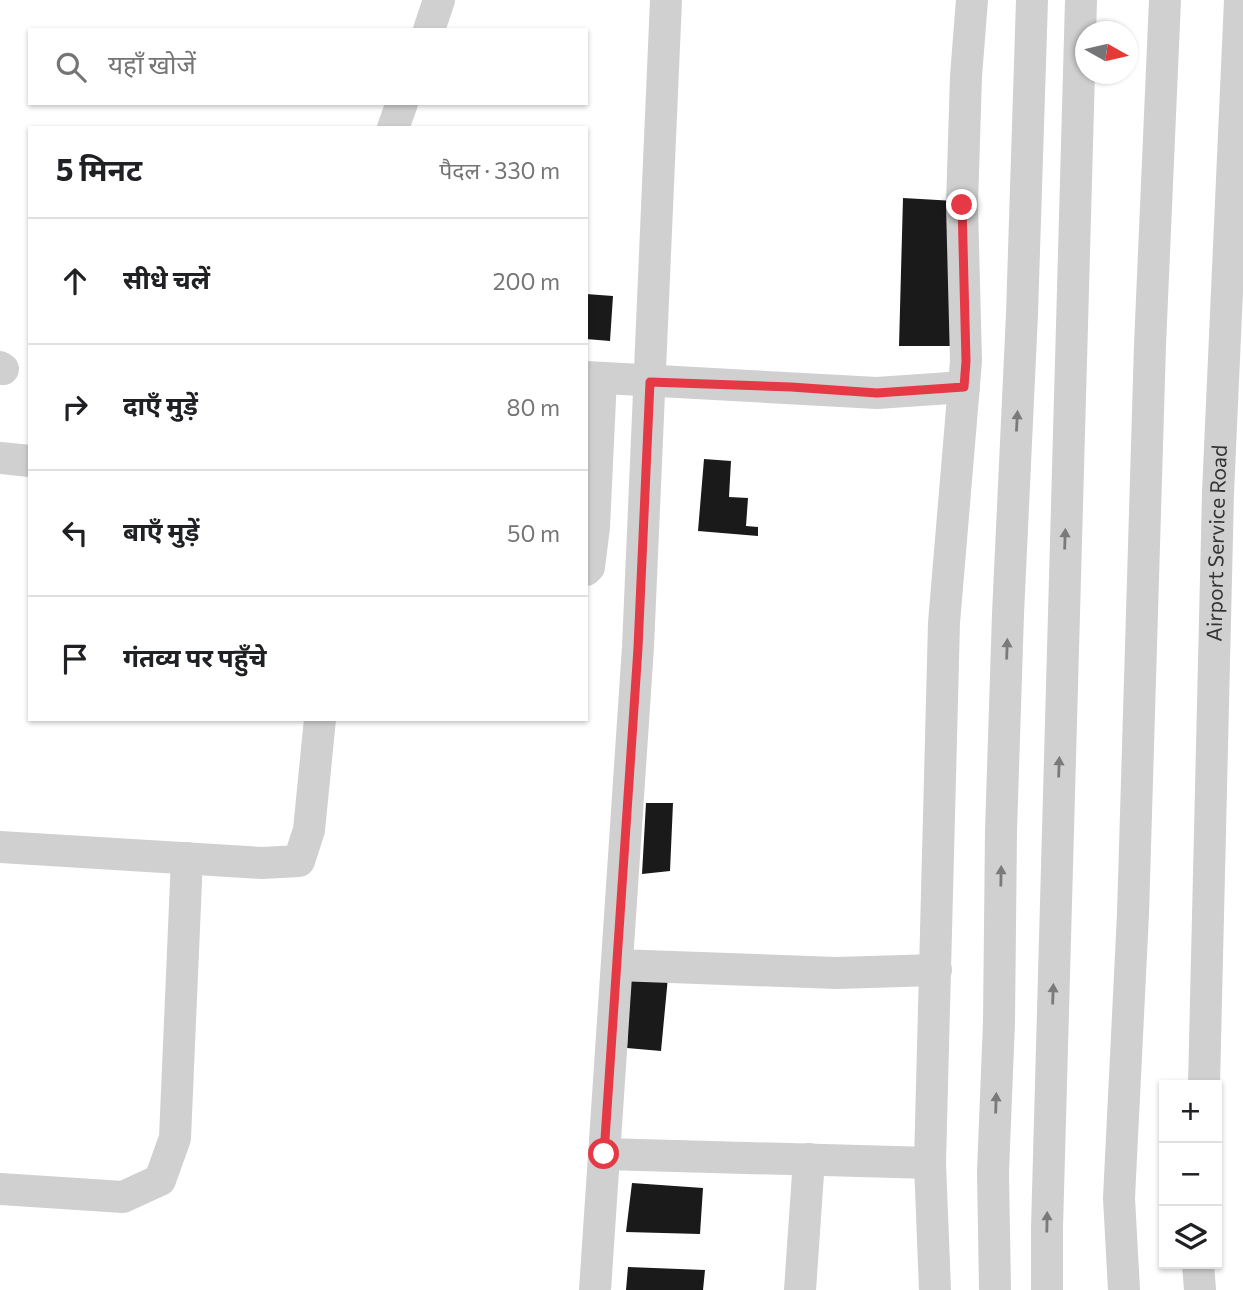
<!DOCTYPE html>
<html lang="hi">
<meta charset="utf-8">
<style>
:root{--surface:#fff;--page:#f2f2f2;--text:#202124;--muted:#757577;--line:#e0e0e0}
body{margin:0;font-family:Commissioner,"Noto Sans Devanagari",sans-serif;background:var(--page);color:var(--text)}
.controls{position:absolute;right:21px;bottom:21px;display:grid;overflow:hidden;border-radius:0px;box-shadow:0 2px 5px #0004}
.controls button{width:63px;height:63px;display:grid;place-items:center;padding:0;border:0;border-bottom:2px solid var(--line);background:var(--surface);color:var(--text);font:35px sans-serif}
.compass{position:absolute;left:1075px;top:21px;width:63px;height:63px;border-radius:50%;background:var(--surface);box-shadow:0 2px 5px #0004;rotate:98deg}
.stop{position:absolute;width:21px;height:21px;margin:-16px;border:5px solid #e63946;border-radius:50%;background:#fff}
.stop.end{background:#e63946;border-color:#fff;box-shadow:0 2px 7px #0008}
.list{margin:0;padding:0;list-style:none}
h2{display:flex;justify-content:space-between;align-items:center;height:91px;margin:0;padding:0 28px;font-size:30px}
h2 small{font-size:23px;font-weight:400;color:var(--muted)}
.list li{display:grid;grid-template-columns:46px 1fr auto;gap:21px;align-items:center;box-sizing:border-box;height:126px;padding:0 28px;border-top:2px solid var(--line)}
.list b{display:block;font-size:26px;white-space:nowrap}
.list em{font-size:23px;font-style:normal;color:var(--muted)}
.icon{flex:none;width:38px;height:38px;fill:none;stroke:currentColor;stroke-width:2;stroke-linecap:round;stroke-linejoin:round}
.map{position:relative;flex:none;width:1243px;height:1290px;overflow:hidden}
.search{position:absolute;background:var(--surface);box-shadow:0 2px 5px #0004;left:28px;top:28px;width:560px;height:77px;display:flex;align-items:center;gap:18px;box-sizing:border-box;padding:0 24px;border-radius:0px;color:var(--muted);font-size:26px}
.panel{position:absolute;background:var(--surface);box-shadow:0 2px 5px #0004;left:28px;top:126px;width:560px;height:595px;border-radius:0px}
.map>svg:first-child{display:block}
</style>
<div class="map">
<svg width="1243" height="1290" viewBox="0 0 1243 1290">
<rect width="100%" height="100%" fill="#fff"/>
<path fill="#1a1a1a" d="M903,198L955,201L951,346H899Z
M586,294L613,296L610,341L586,339Z
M704,459L731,461L729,497L748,498L746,526L758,527V536L698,531Z
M646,803H673L670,871L642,874Z
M630,975L668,977L661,1051L627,1048Z
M632,1183L703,1188L700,1234L626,1232Z
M628,1267L705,1270L703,1290H626Z"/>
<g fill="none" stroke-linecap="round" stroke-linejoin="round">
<g stroke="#d0d0d0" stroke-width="32">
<path d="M429,30L439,0"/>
<path d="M393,128L402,103"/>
<path d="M0,367L3,369"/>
<path d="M586,377L877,393L964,387"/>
<path d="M0,458L30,461"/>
<path d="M586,570L589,567L594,527L601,378"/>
<path d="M0,847L262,863L299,861L309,830L320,719"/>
<path d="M617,965L836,973L936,970"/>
<path id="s1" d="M1204,1085L1218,493L1240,0"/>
<path d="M604,1154L930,1163"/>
<path d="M0,1189L123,1197L160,1180L175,1138L187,858"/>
<path d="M1198,1264L1200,1290"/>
<path d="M595,1290L638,647L666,0"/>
<path d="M800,1290L809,1159"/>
<path d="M935,1290L930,1163L944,623L966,361L962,205L966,76L972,0"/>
<path d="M995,1290L993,1172L999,1022L1001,831L1008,614L1022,314L1032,0"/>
<path d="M1047,1290V1228L1081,0"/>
<path d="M1124,1290L1119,1198L1133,914L1150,345L1165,0"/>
</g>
</g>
<defs><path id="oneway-solid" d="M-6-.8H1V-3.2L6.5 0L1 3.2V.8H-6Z" transform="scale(1.75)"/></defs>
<g fill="#7a7a7a">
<use href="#oneway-solid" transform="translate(1017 421) rotate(-87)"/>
<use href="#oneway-solid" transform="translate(1065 539) rotate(-88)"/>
<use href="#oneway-solid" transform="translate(1007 649) rotate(-88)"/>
<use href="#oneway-solid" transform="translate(1059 767) rotate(-88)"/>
<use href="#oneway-solid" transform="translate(1001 876) rotate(-89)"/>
<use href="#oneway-solid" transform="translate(1053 994) rotate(-88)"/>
<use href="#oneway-solid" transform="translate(996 1103) rotate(-88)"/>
<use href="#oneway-solid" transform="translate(1047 1222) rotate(-89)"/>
</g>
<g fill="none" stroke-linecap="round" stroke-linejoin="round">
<path stroke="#e63946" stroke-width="9" d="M604,1154L638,648L650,382L791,387L877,393L964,387L966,361L962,205"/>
</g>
<g text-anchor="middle" stroke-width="7" stroke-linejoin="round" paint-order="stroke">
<g font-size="21" fill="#333" stroke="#fff">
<text dy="7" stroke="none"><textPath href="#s1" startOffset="542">Airport Service Road</textPath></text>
</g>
</g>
</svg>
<div class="controls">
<button>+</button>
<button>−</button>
<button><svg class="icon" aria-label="layers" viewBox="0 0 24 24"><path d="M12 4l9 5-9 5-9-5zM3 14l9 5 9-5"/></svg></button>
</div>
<svg class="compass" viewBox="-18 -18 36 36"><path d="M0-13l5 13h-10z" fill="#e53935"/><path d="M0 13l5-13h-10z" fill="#757577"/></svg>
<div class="stop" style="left:604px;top:1154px"></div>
<div class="stop end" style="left:962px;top:205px"></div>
<div class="search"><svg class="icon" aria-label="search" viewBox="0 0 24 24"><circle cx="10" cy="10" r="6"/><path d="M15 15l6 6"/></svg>यहाँ खोजें</div>
<section class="panel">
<h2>5 मिनट<small>पैदल · 330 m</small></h2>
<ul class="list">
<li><svg class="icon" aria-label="ahead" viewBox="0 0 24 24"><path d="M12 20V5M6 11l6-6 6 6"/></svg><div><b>सीधे चलें</b></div><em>200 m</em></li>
<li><svg class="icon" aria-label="right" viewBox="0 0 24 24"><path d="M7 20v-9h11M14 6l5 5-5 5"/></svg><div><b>दाएँ मुड़ें</b></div><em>80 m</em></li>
<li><svg class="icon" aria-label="left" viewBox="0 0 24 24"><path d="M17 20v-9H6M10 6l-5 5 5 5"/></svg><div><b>बाएँ मुड़ें</b></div><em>50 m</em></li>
<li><svg class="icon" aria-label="arrive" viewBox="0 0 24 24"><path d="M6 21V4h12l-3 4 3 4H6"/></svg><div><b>गंतव्य पर पहुँचे</b></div></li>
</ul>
</section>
</div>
